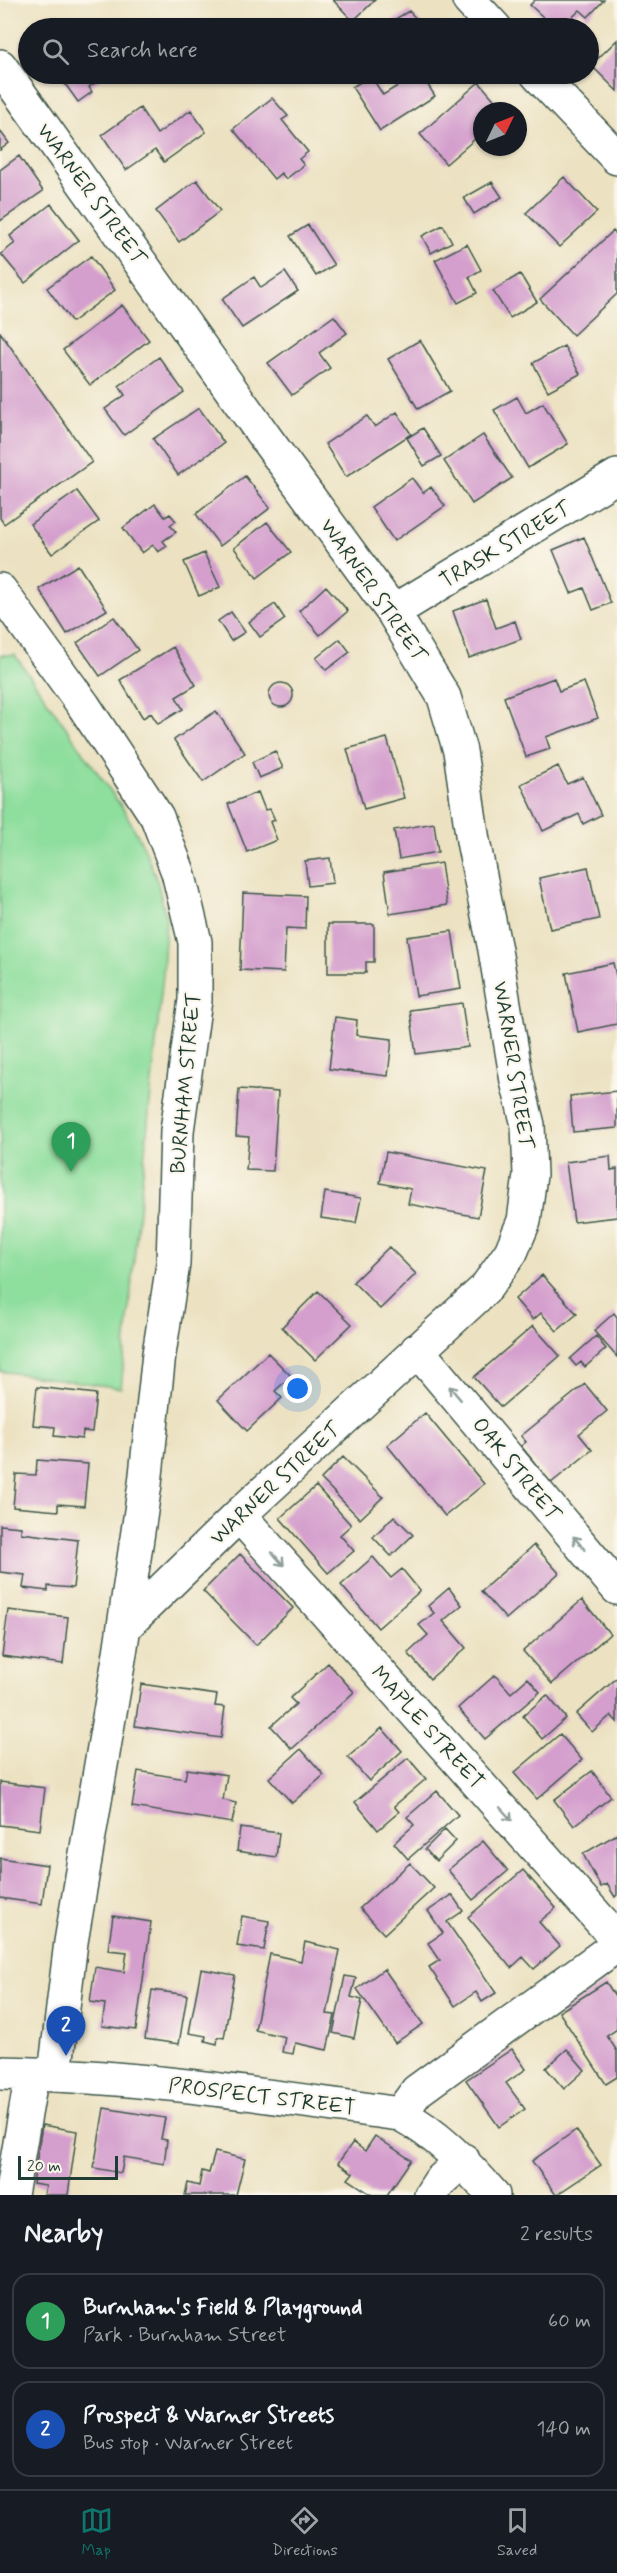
<!DOCTYPE html>
<meta charset="utf-8">
<style>
:root{--surface:#171b24;--page:#20242c;--text:#f1f3f6;--muted:#9ea1a6;--line:#363941;--accent:#0f766e}
body{margin:0;font-family:Mynerve,sans-serif;background:var(--page);color:var(--text)}
.compass{position:absolute;left:473px;top:102px;width:54px;height:54px;border-radius:50%;background:var(--surface);box-shadow:0 2px 4px #0004;rotate:47deg}
.scale{position:absolute;left:18px;bottom:15px;width:100px;box-sizing:border-box;padding-left:6px;border:3px solid #1f3d34;border-top:0;font-size:16px;line-height:21px;white-space:nowrap;color:#1f3d34;-webkit-text-stroke:4px #fbf7ec;paint-order:stroke}
.you{position:absolute;left:298px;top:1389px;width:21px;height:21px;margin:-15px;border:4px solid #fff;border-radius:50%;background:#1a73e8;box-shadow:0 0 0 9px #1a73e833}
.badge{display:grid;place-items:center;width:39px;height:39px;border-radius:50%;background:var(--accent);color:#fff;font-size:20px;font-weight:700}
.pin{position:absolute;translate:-50% -50px;filter:drop-shadow(0 2px 3px #0008)}
.pin::after{content:'';position:absolute;top:32px;width:21px;height:18px;background:inherit;clip-path:polygon(0 0,100% 0,50% 100%)}
.list{margin:0;padding:0;list-style:none}
h2{display:flex;justify-content:space-between;align-items:center;height:78px;margin:0;padding:0 24px;font-size:26px}
h2 small{font-size:20px;font-weight:400;color:var(--muted)}
.list li{display:grid;grid-template-columns:39px 1fr auto;gap:18px;align-items:center;box-sizing:border-box;height:96px;margin:0 12px 12px;padding:0 12px;border:2px solid var(--line);border-radius:18px}
.list b{display:block;font-size:22px;white-space:nowrap}
.list p{margin:0;font-size:20px;white-space:nowrap;color:var(--muted)}
.list em{font-size:20px;font-style:normal;color:var(--muted)}
.icon{flex:none;width:33px;height:33px;fill:none;stroke:currentColor;stroke-width:2;stroke-linecap:round;stroke-linejoin:round}
.map{position:relative;flex:none;width:617px;height:2195px;overflow:hidden}
.search{position:absolute;background:var(--surface);box-shadow:0 2px 4px #0004;left:18px;right:18px;top:18px;height:66px;display:flex;align-items:center;gap:15px;box-sizing:border-box;padding:0 21px;border-radius:33px;color:var(--muted);font-size:22px}
.sheet{height:294px;background:var(--surface)}
nav{display:flex;justify-content:space-around;align-items:center;box-sizing:border-box;height:84px;border-top:2px solid var(--line);background:var(--surface);font-size:16px;color:var(--muted)}
nav a{display:grid;justify-items:center;gap:3px}
nav .on{color:var(--accent)}
.map>svg:first-child{display:block}
</style>
<div class="map">
<svg width="617" height="2195" viewBox="0 0 617 2195">
<rect width="100%" height="100%" fill="#fbf7ec"/>
<filter id="ink" filterUnits="userSpaceOnUse"><feTurbulence type="fractalNoise" baseFrequency=".0167" numOctaves="2"/><feDisplacementMap in="SourceGraphic" scale="12" xChannelSelector="R" yChannelSelector="G"/><feConvolveMatrix kernelMatrix="1 2 1 2 8 2 1 2 1" color-interpolation-filters="sRGB"/></filter>
<filter id="wash" filterUnits="userSpaceOnUse"><feTurbulence type="fractalNoise" baseFrequency=".008" numOctaves="4" result="noise"/><feDisplacementMap in="SourceGraphic" scale="24" xChannelSelector="R" yChannelSelector="G"/><feGaussianBlur stdDeviation="1.35" result="paint"/><feColorMatrix in="noise" values="0 0 0 0 0 0 0 0 0 0 0 0 0 0 0 0 0 1.4 0 .05"/><feComposite in="paint" operator="in"/></filter>
<g filter="url(#wash)">
<rect width="100%" height="100%" fill="#ece2c2"/>
<path fill="#8ede9d" stroke="#568e68" stroke-width="1.5" d="M0,655H15L124,810L144,847L158,884L166,918L163,974L121,1388L0,1371Z"/>
<g id="blocks">
<path fill="#d49fcd" d="M333,0H375L353,21Z
M535,0H604L588,17L580,10L561,28H555L530,5Z
M409,11L425,28H380Z
M617,40V91L591,65Z
M58,74H108L89,87L92,92L78,102Z
M417,74H421L435,96L380,131L352,87L371,76L383,95Z
M479,82L504,111H482V133L446,164L420,134Z
M272,98L288,116L282,120L308,152L299,159L304,165L286,179L281,173L274,179L233,129Z
M140,108L157,134L191,110L206,132L164,162L155,150L126,170L102,135Z
M0,131L9,143L0,150Z
M19,156L43,191L0,221V170Z
M564,177L597,212L559,247L526,213Z
M197,180L220,211L179,242L156,211Z
M492,182L502,197L474,214L464,198Z
M51,204L79,240L25,283L1,254L15,243L10,236Z
M308,225L334,265L316,276L290,236Z
M443,225L452,242L431,253L422,236Z
M613,231L617,235V294L573,335L540,299Z
M467,244L481,270L469,277L477,293L458,303L435,260Z
M91,256L115,290L72,322L47,288Z
M285,272L298,291L242,328L222,299L254,277L261,288Z
M520,274L537,302L510,318L493,291Z
M122,305L149,340L90,385L63,350Z
M334,316L347,333L319,353L330,368L292,395L268,363Z
M0,332L92,462L4,524L0,518Z
M420,340L450,391L418,409L388,359Z
M564,346L580,374L548,391L533,363Z
M159,357L184,392L124,435L105,409L125,395L119,386Z
M517,397L526,413L543,403L568,444L528,468L494,410Z
M199,408L224,443L178,475L153,439Z
M397,412L411,434L346,477L325,444L367,416L375,427Z
M423,428L441,456L424,466L407,438Z
M483,435L512,478L472,504L444,461Z
M245,476L270,508L220,546L196,514Z
M412,478L423,493L431,487L445,506L394,541L371,507Z
M77,491L99,521L52,554L30,524Z
M155,504L165,517L170,514L176,521L170,525L176,532L163,541L167,546L158,552L153,545L142,553L123,528Z
M267,522L291,552L257,578L234,548Z
M584,537L611,603L593,610L584,588L571,593L553,550Z
M204,553L220,587L199,596L184,562Z
M78,565L107,610L67,634L39,589Z
M326,586L348,611L320,635L299,611Z
M486,599L496,628L515,621L521,639L469,658L453,611Z
M275,604L285,619L260,637L249,622Z
M231,612L245,632L231,641L218,621Z
M114,617L138,650L100,676L77,643Z
M340,639L350,652L326,670L316,658Z
M173,647L196,685L176,697L183,709L158,724L151,713L143,718L120,680Z
M554,678L559,691L584,682L598,718L546,737L550,749L526,757L504,697Z
M269 695a12 12 0 1 1 24 0a12 12 0 1 1-24 0Z
M216,711L245,753L203,782L174,740Z
M387,738L404,798L364,809L347,749Z
M275,751L283,768L259,778L252,762Z
M558,766L567,784L583,777L601,815L583,824L579,814L543,831L521,784Z
M258,792L265,810L270,809L275,820L270,822L277,840L247,852L228,804Z
M434,823L438,852L399,859L394,830Z
M330,858L333,883L308,886L305,861Z
M441,863L447,905L390,914L384,872Z
M588,867L599,919L550,929L539,878Z
M243,893L306,896L305,929L286,928L284,972L240,970Z
M328,924H374V962H366V973H328Z
M452,931L461,989L416,996L407,937Z
M613,963L617,980V1024L578,1032L566,973Z
M462,1003L468,1047L416,1054L410,1010Z
M335,1017L357,1020L356,1035L392,1039L388,1076L329,1069Z
M239,1089L278,1092L273,1171L246,1170L249,1137L236,1136Z
M617,1091V1128L573,1132L570,1096Z
M386,1152L487,1171L478,1217L408,1204L411,1189L380,1183Z
M610,1156L611,1170L617,1169V1217L574,1222L566,1162Z
M325,1192L361,1198L356,1223L321,1218Z
M389,1247L416,1274L380,1309L353,1282Z
M542,1275L577,1314L557,1331L541,1313L533,1320L515,1299Z
M318,1291L352,1324L315,1360L282,1327Z
M614,1313L617,1317V1357L594,1331Z
M533,1326L560,1356L501,1407L474,1377Z
M596,1336L606,1349L585,1367L581,1362L576,1366L570,1359Z
M268,1353L291,1376L275,1391L282,1398L247,1431L218,1400Z
M585,1384L607,1411L579,1434L592,1450L551,1483L521,1446L526,1442L521,1436Z
M37,1387L96,1394L92,1432L83,1431L82,1439L54,1436L55,1427L33,1425Z
M425,1413L484,1484L445,1516L387,1445Z
M343,1457L383,1497L360,1519L321,1479Z
M37,1460L88,1464L84,1506L58,1504V1511L13,1507L16,1474L36,1475Z
M316,1486L351,1525L340,1535L354,1551L328,1573L280,1518Z
M394,1516L413,1535L391,1556L373,1537Z
M0,1525L21,1527V1533L78,1540L73,1588L48,1586V1591L23,1588L25,1575L0,1572Z
M534,1545L559,1573L506,1619L481,1591Z
M240,1554L293,1608L256,1645L203,1591Z
M373,1557L391,1578L402,1569L420,1591L378,1628L341,1585Z
M449,1588L462,1605L443,1621L466,1648L430,1679L408,1653L428,1635L419,1625L434,1613L428,1606Z
M582,1600L610,1634L552,1684L523,1651Z
M8,1610L68,1617L63,1664L2,1656Z
M328,1663L354,1692L292,1749L271,1726L296,1704L290,1698Z
M495,1675L511,1693L528,1678L540,1692L485,1739L458,1708Z
M617,1678V1722L611,1715L592,1732L576,1714Z
M141,1684L217,1695L215,1706L225,1707L221,1738L135,1726Z
M547,1695L566,1718L542,1739L523,1716Z
M382,1728L402,1751L369,1781L348,1757Z
M560,1734L582,1760L537,1799L514,1773Z
M301,1749L324,1775L292,1803L269,1778Z
M408,1758L426,1779L394,1806L399,1812L378,1830L355,1802Z
M187,1769L227,1775L223,1800L236,1803L232,1823L132,1807L138,1771L185,1779Z
M592,1771L611,1797L574,1826L554,1800Z
M0,1782L45,1788L40,1830L0,1825Z
M437,1791L458,1815L408,1859L394,1843L414,1825L407,1817Z
M240,1828L279,1833L276,1857L237,1851Z
M445,1829L456,1841L436,1861L425,1849Z
M617,1834V1895L615,1897L607,1884L601,1887L583,1854Z
M483,1841L508,1871L473,1900L448,1870Z
M0,1858L47,1865L42,1904L0,1898Z
M410,1863L434,1888L384,1934L360,1908Z
M523,1870L556,1908L539,1922L560,1946L534,1969L523,1957L511,1968L468,1917Z
M452,1895L463,1911L447,1922L496,1993L482,2002L476,1992L455,2006L429,1967L440,1960L428,1943L443,1933L428,1911Z
M113,1916L151,1922L136,2030L102,2026L105,2004L90,2002L95,1967L124,1972L127,1952L108,1950Z
M242,1916L269,1921L264,1950L237,1946Z
M305,1942L340,1950L327,2014L335,2015L327,2050L295,2043L293,2054L282,2052L285,2037L255,2030L270,1954L301,1961Z
M201,1969L235,1975L224,2038L218,2037L217,2044L205,2041L206,2036L189,2033Z
M384,1969L423,2024L395,2043L357,1989Z
M345,1976L356,1978L351,1997L362,2000L354,2038L333,2033Z
M606,1982L617,1999V2029L607,2036L617,2051V2077L606,2084L559,2012Z
M152,1990L187,1995L179,2044L145,2039Z
M512,2049L526,2069L506,2083L525,2109L499,2127L466,2080Z
M567,2049L585,2070L564,2089L546,2068Z
M104,2108L165,2118L161,2139L167,2140L164,2164L124,2157L121,2173L94,2168Z
M42,2125L77,2131L68,2195H44L46,2186L33,2184Z
M576,2130L601,2165L556,2195L532,2161Z
M375,2136L411,2160L387,2195H372L348,2179L353,2173L338,2163L353,2142L365,2151Z
M215,2152L245,2159L236,2195H185L188,2183L199,2186L202,2171L209,2173Z"/>
</g>
</g>
<g filter="url(#ink)">
<use href="#blocks" fill-opacity="0" stroke="#3e5649" stroke-width="1.5"/>
<g fill="none" stroke-linecap="round" stroke-linejoin="round">
<g stroke="#3e5649" stroke-width="36">
<path id="minor" d="M469,0L495,28
M0,66L267,440L393,612L444,697L460,751L473,841L495,950L517,1081L528,1125L530,1175L524,1221L511,1252L485,1289L239,1515L124,1627
M537,74L617,158
M0,590L84,706L157,817L178,872L195,942V1000L177,1131L173,1264L159,1354L145,1484L120,1653L71,1942L55,2074
M393,612L617,476
M417,1350L617,1588
M239,1515L617,1939
M0,2073C134,2075 267,2096 400,2114C437,2134 465,2163 493,2195
M400,2114L417,2091L617,1945
M11,2195L32,2074
M431,2195L440,2181L463,2160"/>
</g>
<use href="#minor" stroke="#fff" stroke-width="33"/>
</g>
<defs><path id="oneway-shaft" d="M-6 0H5M1.5-3L5.5 0L1.5 3" fill="none" stroke-width="1.6" stroke-linecap="round" stroke-linejoin="round" transform="scale(1.5)"/></defs>
<g stroke="#8f9e9a">
<use href="#oneway-shaft" transform="translate(455 1393) rotate(-130)"/>
<use href="#oneway-shaft" transform="translate(579 1543) rotate(-131)"/>
<use href="#oneway-shaft" transform="translate(278 1559) rotate(48)"/>
<use href="#oneway-shaft" transform="translate(506 1814) rotate(48)"/>
</g>
</g>
<g text-anchor="middle" stroke-width="4.5" stroke-linejoin="round" paint-order="stroke">
<g font-size="21" fill="#1f3d34" stroke="#fbf7ec">
<text transform="translate(92 194) rotate(54)" y="7">WARNER STREET</text>
<text transform="translate(505 544) rotate(-31)" y="7">TRASK STREET</text>
<text transform="translate(374 590) rotate(55)" y="7">WARNER STREET</text>
<text transform="translate(514 1065) rotate(81)" y="7">WARNER STREET</text>
<text transform="translate(185 1083) rotate(-85)" y="7">BURNHAM STREET</text>
<text transform="translate(517 1469) rotate(51)" y="7">OAK STREET</text>
<text transform="translate(275 1483) rotate(-43)" y="7">WARNER STREET</text>
<text transform="translate(428 1727) rotate(48)" y="7">MAPLE STREET</text>
<text transform="translate(262 2096) rotate(7)" y="7">PROSPECT STREET</text>
</g>
</g>
</svg>
<svg class="compass" viewBox="-18 -18 36 36"><path d="M0-13l5 13h-10z" fill="#e53935"/><path d="M0 13l5-13h-10z" fill="#9ea1a6"/></svg>
<div class="scale">20 m</div>
<div class="you"></div>
<div class="pin badge" style="left:71px;top:1172px;background:#2e9e5b">1</div>
<div class="pin badge" style="left:66px;top:2056px;background:#1a4fb4">2</div>
<div class="search"><svg class="icon" aria-label="search" viewBox="0 0 24 24"><circle cx="10" cy="10" r="6"/><path d="M15 15l6 6"/></svg>Search here</div>
</div>
<section class="sheet">
<h2>Nearby<small>2 results</small></h2>
<ul class="list">
<li><span class="badge" style="background:#2e9e5b">1</span><div><b>Burnham's Field &amp; Playground</b><p>Park · Burnham Street</p></div><em>60 m</em></li>
<li><span class="badge" style="background:#1a4fb4">2</span><div><b>Prospect &amp; Warner Streets</b><p>Bus stop · Warner Street</p></div><em>140 m</em></li>
</ul>
</section>
<nav>
<a class="on"><svg class="icon" aria-label="map" viewBox="0 0 24 24"><path d="M3 6l6-2 6 2 6-2v14l-6 2-6-2-6 2zM9 4v14M15 6v14"/></svg>Map</a>
<a><svg class="icon" aria-label="directions" viewBox="0 0 24 24"><path d="M12 3l9 9-9 9-9-9zM9 14v-3h6M13 9l2 2-2 2"/></svg>Directions</a>
<a><svg class="icon" aria-label="saved" viewBox="0 0 24 24"><path d="M7 4h10v16l-5-4-5 4z"/></svg>Saved</a>
</nav>
